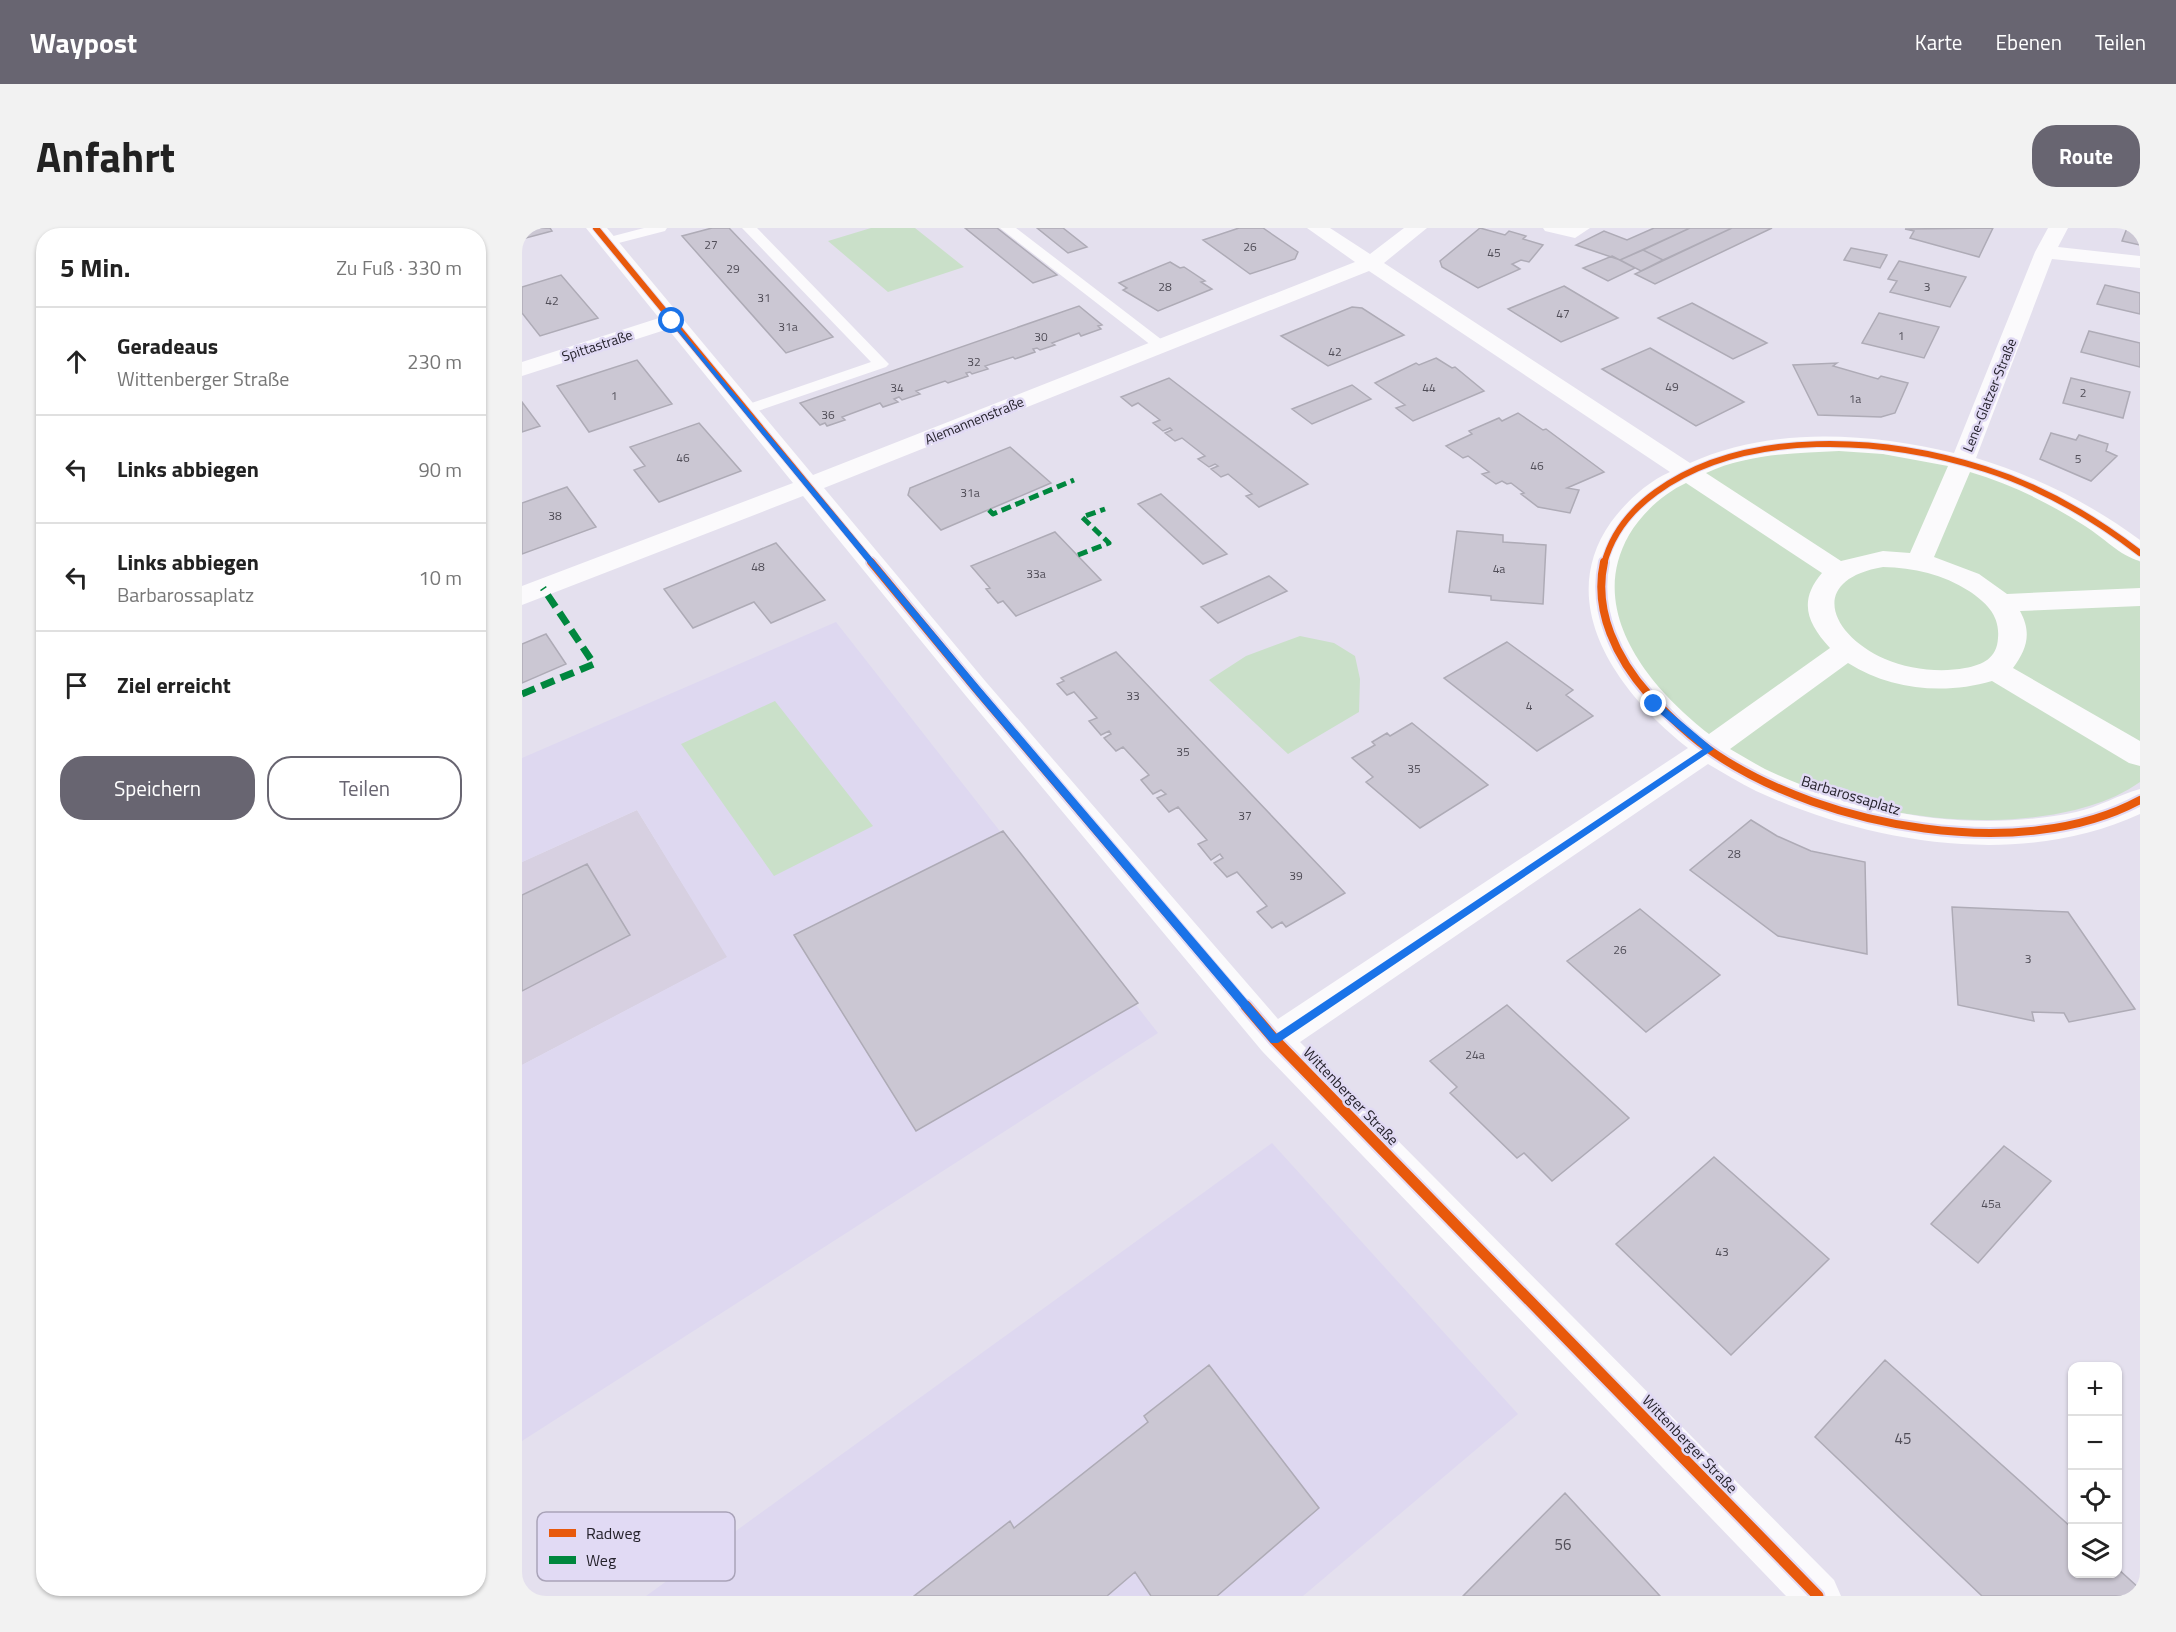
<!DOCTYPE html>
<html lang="de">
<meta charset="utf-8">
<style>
:root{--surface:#fff;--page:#f2f2f2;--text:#222;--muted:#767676;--line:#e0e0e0;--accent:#686571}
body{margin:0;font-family:"Titillium Web",sans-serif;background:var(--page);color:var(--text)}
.controls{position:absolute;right:18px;bottom:18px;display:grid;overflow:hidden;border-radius:12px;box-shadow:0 2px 4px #0004}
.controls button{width:54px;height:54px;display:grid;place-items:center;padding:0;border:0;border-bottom:2px solid var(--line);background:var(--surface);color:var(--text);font:30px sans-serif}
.stop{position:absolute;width:18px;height:18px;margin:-14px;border:4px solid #1a73e8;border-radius:50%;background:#fff}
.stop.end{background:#1a73e8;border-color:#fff;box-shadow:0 2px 6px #0008}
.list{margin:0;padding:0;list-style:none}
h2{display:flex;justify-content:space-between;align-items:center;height:78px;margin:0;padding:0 24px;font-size:26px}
h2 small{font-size:20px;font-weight:400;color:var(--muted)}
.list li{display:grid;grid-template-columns:39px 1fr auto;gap:18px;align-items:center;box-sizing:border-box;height:108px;padding:0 24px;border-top:2px solid var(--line)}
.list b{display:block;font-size:22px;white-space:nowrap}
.list p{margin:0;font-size:20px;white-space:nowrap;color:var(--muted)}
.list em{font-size:20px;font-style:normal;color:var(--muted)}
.actions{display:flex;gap:12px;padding:18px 24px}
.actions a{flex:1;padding:14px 0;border:2px solid var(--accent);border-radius:24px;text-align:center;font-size:21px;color:var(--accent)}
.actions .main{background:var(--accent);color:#fff}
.icon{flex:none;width:33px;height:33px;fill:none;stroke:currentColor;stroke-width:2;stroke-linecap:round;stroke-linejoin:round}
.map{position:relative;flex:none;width:1618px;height:1368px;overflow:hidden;border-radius:24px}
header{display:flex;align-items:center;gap:36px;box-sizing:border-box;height:84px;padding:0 30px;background:var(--accent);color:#fff}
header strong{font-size:28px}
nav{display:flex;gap:33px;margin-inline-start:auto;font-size:21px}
.intro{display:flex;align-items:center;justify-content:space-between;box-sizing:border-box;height:144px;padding:0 36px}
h1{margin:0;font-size:42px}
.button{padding:15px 27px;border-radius:24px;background:var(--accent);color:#fff;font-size:21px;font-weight:700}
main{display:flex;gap:36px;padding:0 36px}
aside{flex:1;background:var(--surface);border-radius:24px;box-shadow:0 2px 4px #0004}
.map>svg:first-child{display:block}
.commercial{fill:#d7d0e1}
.built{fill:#ded8f0}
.green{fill:#cae0c9}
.building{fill:#cbc7d3;stroke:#aeabb6;stroke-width:1.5}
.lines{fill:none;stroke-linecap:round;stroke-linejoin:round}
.lane{fill:#fbfafc;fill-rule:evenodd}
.street{fill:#fbfafc;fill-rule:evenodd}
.quiet-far1{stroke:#00873e;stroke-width:5;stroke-dasharray:10 5;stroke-linecap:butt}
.quiet{stroke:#00873e;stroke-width:7;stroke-dasharray:14 7;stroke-linecap:butt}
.cycleway-far2-casing{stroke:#e1daf4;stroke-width:8}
.cycleway-far1-casing{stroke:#e1daf4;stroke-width:12}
.cycleway-casing{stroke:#e1daf4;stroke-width:15}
.cycleway-far2{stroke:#e8590c;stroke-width:6}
.cycleway-far1{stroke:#e8590c;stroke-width:8}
.cycleway{stroke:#e8590c;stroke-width:11}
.route{fill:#1a73e8}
.labels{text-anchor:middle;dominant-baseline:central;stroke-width:5;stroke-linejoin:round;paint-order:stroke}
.number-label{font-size:12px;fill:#514e58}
.far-street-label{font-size:14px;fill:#26232d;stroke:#e1daf4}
.street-label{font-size:15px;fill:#26232d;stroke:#e1daf4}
.near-number-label{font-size:15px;fill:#514e58}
.key{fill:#e1daf4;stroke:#a9a3b8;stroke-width:1.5}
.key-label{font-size:16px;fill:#26232d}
</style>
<header>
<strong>Waypost</strong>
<nav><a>Karte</a><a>Ebenen</a><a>Teilen</a></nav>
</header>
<div class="intro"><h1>Anfahrt</h1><a class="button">Route</a></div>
<main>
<aside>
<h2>5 Min.<small>Zu Fuß · 330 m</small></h2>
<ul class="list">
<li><svg class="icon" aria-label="ahead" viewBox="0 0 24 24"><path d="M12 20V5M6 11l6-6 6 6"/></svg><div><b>Geradeaus</b><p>Wittenberger Straße</p></div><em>230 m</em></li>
<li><svg class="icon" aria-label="left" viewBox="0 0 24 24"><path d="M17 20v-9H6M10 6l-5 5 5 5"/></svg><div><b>Links abbiegen</b></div><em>90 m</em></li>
<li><svg class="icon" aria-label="left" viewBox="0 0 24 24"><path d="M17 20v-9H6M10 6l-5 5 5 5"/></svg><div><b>Links abbiegen</b><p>Barbarossaplatz</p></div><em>10 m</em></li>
<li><svg class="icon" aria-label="arrive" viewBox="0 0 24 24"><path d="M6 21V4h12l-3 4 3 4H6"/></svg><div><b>Ziel erreicht</b></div></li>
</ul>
<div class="actions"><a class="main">Speichern</a><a>Teilen</a></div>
</aside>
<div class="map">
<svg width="1618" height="1368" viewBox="0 0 1618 1368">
<rect width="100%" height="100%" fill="#e4e0ee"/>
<!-- commercial -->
<path class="commercial" d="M115 582 206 729 0 837V634Z"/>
<!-- built -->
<path class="built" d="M314 394 636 805 0 1213V837L205 729 115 582 0 634V530Z
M750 915 996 1186 781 1368H124Z"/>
<!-- green -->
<path class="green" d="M349 0H393L442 39 366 64 306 13Z
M1323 220 1440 238 1515 265 1611 327 1618 334V554C1577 583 1518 591 1469 592 1372 594 1249 561 1174 498 1155 482 1136 462 1121 443 1073 382 1084 300 1152 261 1164 254 1176 245 1189 241 1233 226 1277 223 1323 220Z
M778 408 812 415 833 428 838 451 837 484 766 526 687 452 724 428Z
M253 473 351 598 252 648 159 516Z"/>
<!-- building -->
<path class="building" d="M0 0H28L30 3 0 11Z
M190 0H207L311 109 264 125 160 8Z
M443 0H475L535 47 511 55Z
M515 0H541L565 19 546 25Z
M717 0H741L776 24 773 31 728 46 681 12Z
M958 0 983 7 987 3 1004 8 1001 11 1021 17 1007 34 999 32 990 36 998 41 956 60 920 39 918 33Z
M1132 0H1168L1098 32 1054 17 1082 3 1105 12Z
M1168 0H1210L1141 32 1121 22Z
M1210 0H1250L1133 56 1113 46Z
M1471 0 1457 29 1388 10 1392 3 1383 1Z
M1605 0H1618V17L1600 13Z
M1329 20 1365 27 1358 40 1322 32Z
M1121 22 1141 32 1119 43 1098 32Z
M1090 28 1113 40 1086 53 1061 40Z
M1377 33 1444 49 1428 79 1368 64 1375 53 1366 51Z
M648 34 658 40 662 39 683 53 679 54 690 61 636 83 601 62 605 60 597 55Z
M39 47 76 90 18 108 0 85V59Z
M1583 57 1618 65V86L1575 76Z
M1042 58 1096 90 1039 114 986 81Z
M1170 75 1245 115 1211 131 1136 90Z
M557 78 580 97 576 98 579 101 559 108 557 105 530 115 533 117 518 122 515 120 511 121 513 124 493 131 491 129 463 138 466 141 450 146 448 144 444 145 446 148 426 155 423 153 394 163 398 166 380 172 377 169 372 171 376 174 361 179 358 175 320 189 323 192 305 198 303 195 298 197 278 175Z
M830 79 840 80 882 107 806 138 759 108Z
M1357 85 1417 99 1402 130 1340 115Z
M1567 103 1618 115V139L1559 124Z
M1128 120 1222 174 1174 198 1080 141Z
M914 130 930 140 933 139 962 163 891 193 874 180 883 177 853 155 894 135 897 137Z
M115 132 150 176 67 204 35 158Z
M1315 135 1311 138 1356 151 1359 148 1386 155 1373 185 1359 189 1296 187 1271 137Z
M647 150 786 256 737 279 724 268 730 266 706 246 699 249 689 241 696 238 693 236 687 239 676 231 683 228 660 210 653 213 643 205 650 202 648 200 641 203 631 195 638 192 616 175 610 178 599 169Z
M1549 150 1608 164 1601 190 1541 175Z
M830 157 849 171 790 196 770 181Z
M0 174 18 198 0 204Z
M996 185 1021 202 1024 201 1082 244 1045 260 1057 262 1048 285 1016 279 999 266 1002 265 989 255 985 256 980 253 974 256 960 246 967 244 946 228 941 230 924 218 950 206 947 203 977 190 980 193Z
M177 195 219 243 137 274 112 242 123 238 108 219Z
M1529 205 1554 212 1557 207 1586 216 1584 223 1595 228 1569 253 1518 231Z
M488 219 529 255 419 302 386 267 388 260Z
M45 259 74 299 0 326V275Z
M639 266 705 326 681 336 616 276Z
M935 303 981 307V314L1024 317 1021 376 969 372V368L927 364Z
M533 304 579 352 494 388 481 373 476 375 464 361 468 360 449 338Z
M254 315 303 372 249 395 232 374 171 400 142 361Z
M747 348 765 363 696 395 679 379Z
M24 406 44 436 0 455V416Z
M985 414 1051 462 1044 467 1071 488 1015 523 922 450Z
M594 424 823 665 764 699 760 694 750 700 735 684 745 678 715 644 705 649 692 635 701 630 698 626 689 632 676 616 685 612 656 579 647 584 635 570 644 566 639 562 631 566 619 552 627 547 601 519 594 523 582 510 589 506 587 503 579 507 567 493 575 490 552 464 545 467 535 456 542 453 539 450Z
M890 495 966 557 898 600 844 554 851 549 830 530 853 517 850 514 865 505 868 508Z
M1229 592 1255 608 1289 623 1343 634 1345 726 1256 708 1168 642Z
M481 603 616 775 394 903 272 707Z
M65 636 108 707 0 763V667Z
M1430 679 1546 684 1613 781 1547 794 1542 785 1510 784 1512 793 1436 777Z
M1118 681 1198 747 1124 804 1045 733Z
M985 777 1107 890 1030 953 1002 925 995 930 928 865 935 859 908 833Z
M1482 918 1529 953 1456 1035 1409 996Z
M1192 929 1307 1031 1209 1127 1094 1016Z
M1363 1132 1550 1300V1346H1596V1341L1618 1361V1368H1460L1293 1209Z
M687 1137 797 1280 695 1368H629L613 1344 585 1368H392L488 1293 492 1300 626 1194 622 1188Z
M1043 1265 1138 1368H941Z"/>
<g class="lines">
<!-- lane -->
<path class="lane" d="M122 0H145L143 3 85 18 78 14 80 11Z
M220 0H235L364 133 367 136 364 139 230 185H218L216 182 218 179 349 134Z
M478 0H494L644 115 647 118 644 121H634Z
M1021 0H1068L1053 10 1023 3Z"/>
<!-- street -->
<path class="street" d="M64 0H85L291 247 833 34 785 0H808L848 26 882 0H905L862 35 1168 235C1249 198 1347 205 1432 225L1513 24 1526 0H1546L1536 19 1618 28V40L1530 31 1454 230C1513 248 1568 275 1618 312V333C1598 328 1581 309 1563 298 1527 275 1489 256 1448 244L1412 329 1457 346 1485 366 1618 360V378L1498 383C1510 405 1505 421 1491 440L1618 513V538L1607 535 1470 453C1423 467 1368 462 1326 435L1208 521C1224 530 1239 540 1256 547 1347 588 1455 605 1554 584 1577 579 1596 567 1618 561V586C1499 641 1349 616 1234 563 1218 555 1202 545 1186 536L778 814 1312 1352 1319 1368H1264L740 823 444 468 281 268 0 377V358L271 255 146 101 0 148V134L137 90ZM847 43 1148 244C1125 254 1104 274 1089 294 1030 378 1099 467 1166 520L756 791 464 454 302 260ZM1317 223 1361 226 1426 238 1388 325 1361 323 1319 333 1184 245C1226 226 1272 225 1317 223ZM1164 255 1300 345C1276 373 1285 395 1308 420L1187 506C1129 461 1063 384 1107 307 1119 286 1142 265 1164 255ZM1361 339C1392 340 1421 346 1447 363 1465 375 1478 388 1476 410 1475 430 1461 437 1443 440 1418 445 1386 441 1363 431 1308 407 1285 352 1361 339Z"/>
<!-- quiet-far1 -->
<path class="quiet-far1" d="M467 282 471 286 552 252
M556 327 587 315 560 289 583 281"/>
<!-- quiet -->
<path class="quiet" d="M0 466 72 436 21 360"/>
<defs>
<path id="cycleway-far2" d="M74 0 351 336
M1082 336C1090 305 1109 282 1134 264 1224 199 1363 209 1463 241 1520 259 1571 289 1618 325"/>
<path id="cycleway-far1" d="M349 334 454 461 725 780
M1082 334C1071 383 1095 431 1127 467 1148 489 1169 510 1195 527 1303 599 1500 636 1618 572"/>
<path id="cycleway" d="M724 778 753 812 1296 1368"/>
</defs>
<!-- cycleway-far2 casing -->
<use href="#cycleway-far2" class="cycleway-far2-casing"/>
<!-- cycleway-far1 casing -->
<use href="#cycleway-far1" class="cycleway-far1-casing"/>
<!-- cycleway casing -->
<use href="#cycleway" class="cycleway-casing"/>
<!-- cycleway-far2 -->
<use href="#cycleway-far2" class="cycleway-far2"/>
<!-- cycleway-far1 -->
<use href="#cycleway-far1" class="cycleway-far1"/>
<!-- cycleway -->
<use href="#cycleway" class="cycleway"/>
</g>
<!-- route -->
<path class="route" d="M150 91 457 458 754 806 1181 521 1129 478V473H1135L1192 521 756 815H749L451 463 148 94Z"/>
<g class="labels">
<!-- number labels -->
<g class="number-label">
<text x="189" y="16">27</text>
<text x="728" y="18">26</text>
<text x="972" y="24">45</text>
<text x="211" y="40">29</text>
<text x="643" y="58">28</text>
<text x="1405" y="58">3</text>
<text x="242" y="69">31</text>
<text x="30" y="72">42</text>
<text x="1041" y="85">47</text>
<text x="266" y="98">31a</text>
<text x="1379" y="107">1</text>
<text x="519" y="108">30</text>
<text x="813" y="123">42</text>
<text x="452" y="133">32</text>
<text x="1150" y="158">49</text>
<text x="375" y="159">34</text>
<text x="907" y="159">44</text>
<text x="1561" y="164">2</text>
<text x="92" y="167">1</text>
<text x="1333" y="170">1a</text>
<text x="306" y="186">36</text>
<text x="161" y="229">46</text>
<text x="1556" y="230">5</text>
<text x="1015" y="237">46</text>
<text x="448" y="264">31a</text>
<text x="33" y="287">38</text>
<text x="236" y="338">48</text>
<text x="977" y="340">4a</text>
<text x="514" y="345">33a</text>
<text x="611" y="467">33</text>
<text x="1007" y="477">4</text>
<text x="661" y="523">35</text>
<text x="892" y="540">35</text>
<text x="723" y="587">37</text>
<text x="1212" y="625">28</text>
<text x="774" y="647">39</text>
<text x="1098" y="721">26</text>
<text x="1506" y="730">3</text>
<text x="953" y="826">24a</text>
<text x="1469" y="975">45a</text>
<text x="1200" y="1023">43</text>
</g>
<!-- far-street labels -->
<g class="far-street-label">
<text transform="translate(75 117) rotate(-18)">Spittastraße</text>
<text transform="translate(1467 167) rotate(-68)">Lene-Glatzer-Straße</text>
<text transform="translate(452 192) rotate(-22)">Alemannenstraße</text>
</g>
<!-- street labels -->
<g class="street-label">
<text transform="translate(1329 567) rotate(17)">Barbarossaplatz</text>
<text transform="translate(829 868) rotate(46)">Wittenberger Straße</text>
<text transform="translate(1168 1216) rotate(46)">Wittenberger Straße</text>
</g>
<!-- near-number labels -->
<g class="near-number-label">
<text x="1381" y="1210">45</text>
<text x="1041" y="1316">56</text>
</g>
</g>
<!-- legend -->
<rect x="15" y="1284" width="198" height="69" rx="9" class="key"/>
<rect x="27" y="1301" width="27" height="8" fill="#e8590c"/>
<rect x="27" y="1328" width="27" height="8" fill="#00873e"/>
<g class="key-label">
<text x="64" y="1311">Radweg</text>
<text x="64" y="1338">Weg</text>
</g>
</svg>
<div class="controls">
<button>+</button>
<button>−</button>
<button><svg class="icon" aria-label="locate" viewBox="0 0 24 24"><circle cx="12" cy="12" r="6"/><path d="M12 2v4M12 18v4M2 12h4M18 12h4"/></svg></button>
<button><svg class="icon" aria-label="layers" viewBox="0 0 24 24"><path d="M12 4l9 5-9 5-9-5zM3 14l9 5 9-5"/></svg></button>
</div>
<div class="stop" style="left:150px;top:93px"></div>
<div class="stop end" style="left:1132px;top:476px"></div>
</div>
</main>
